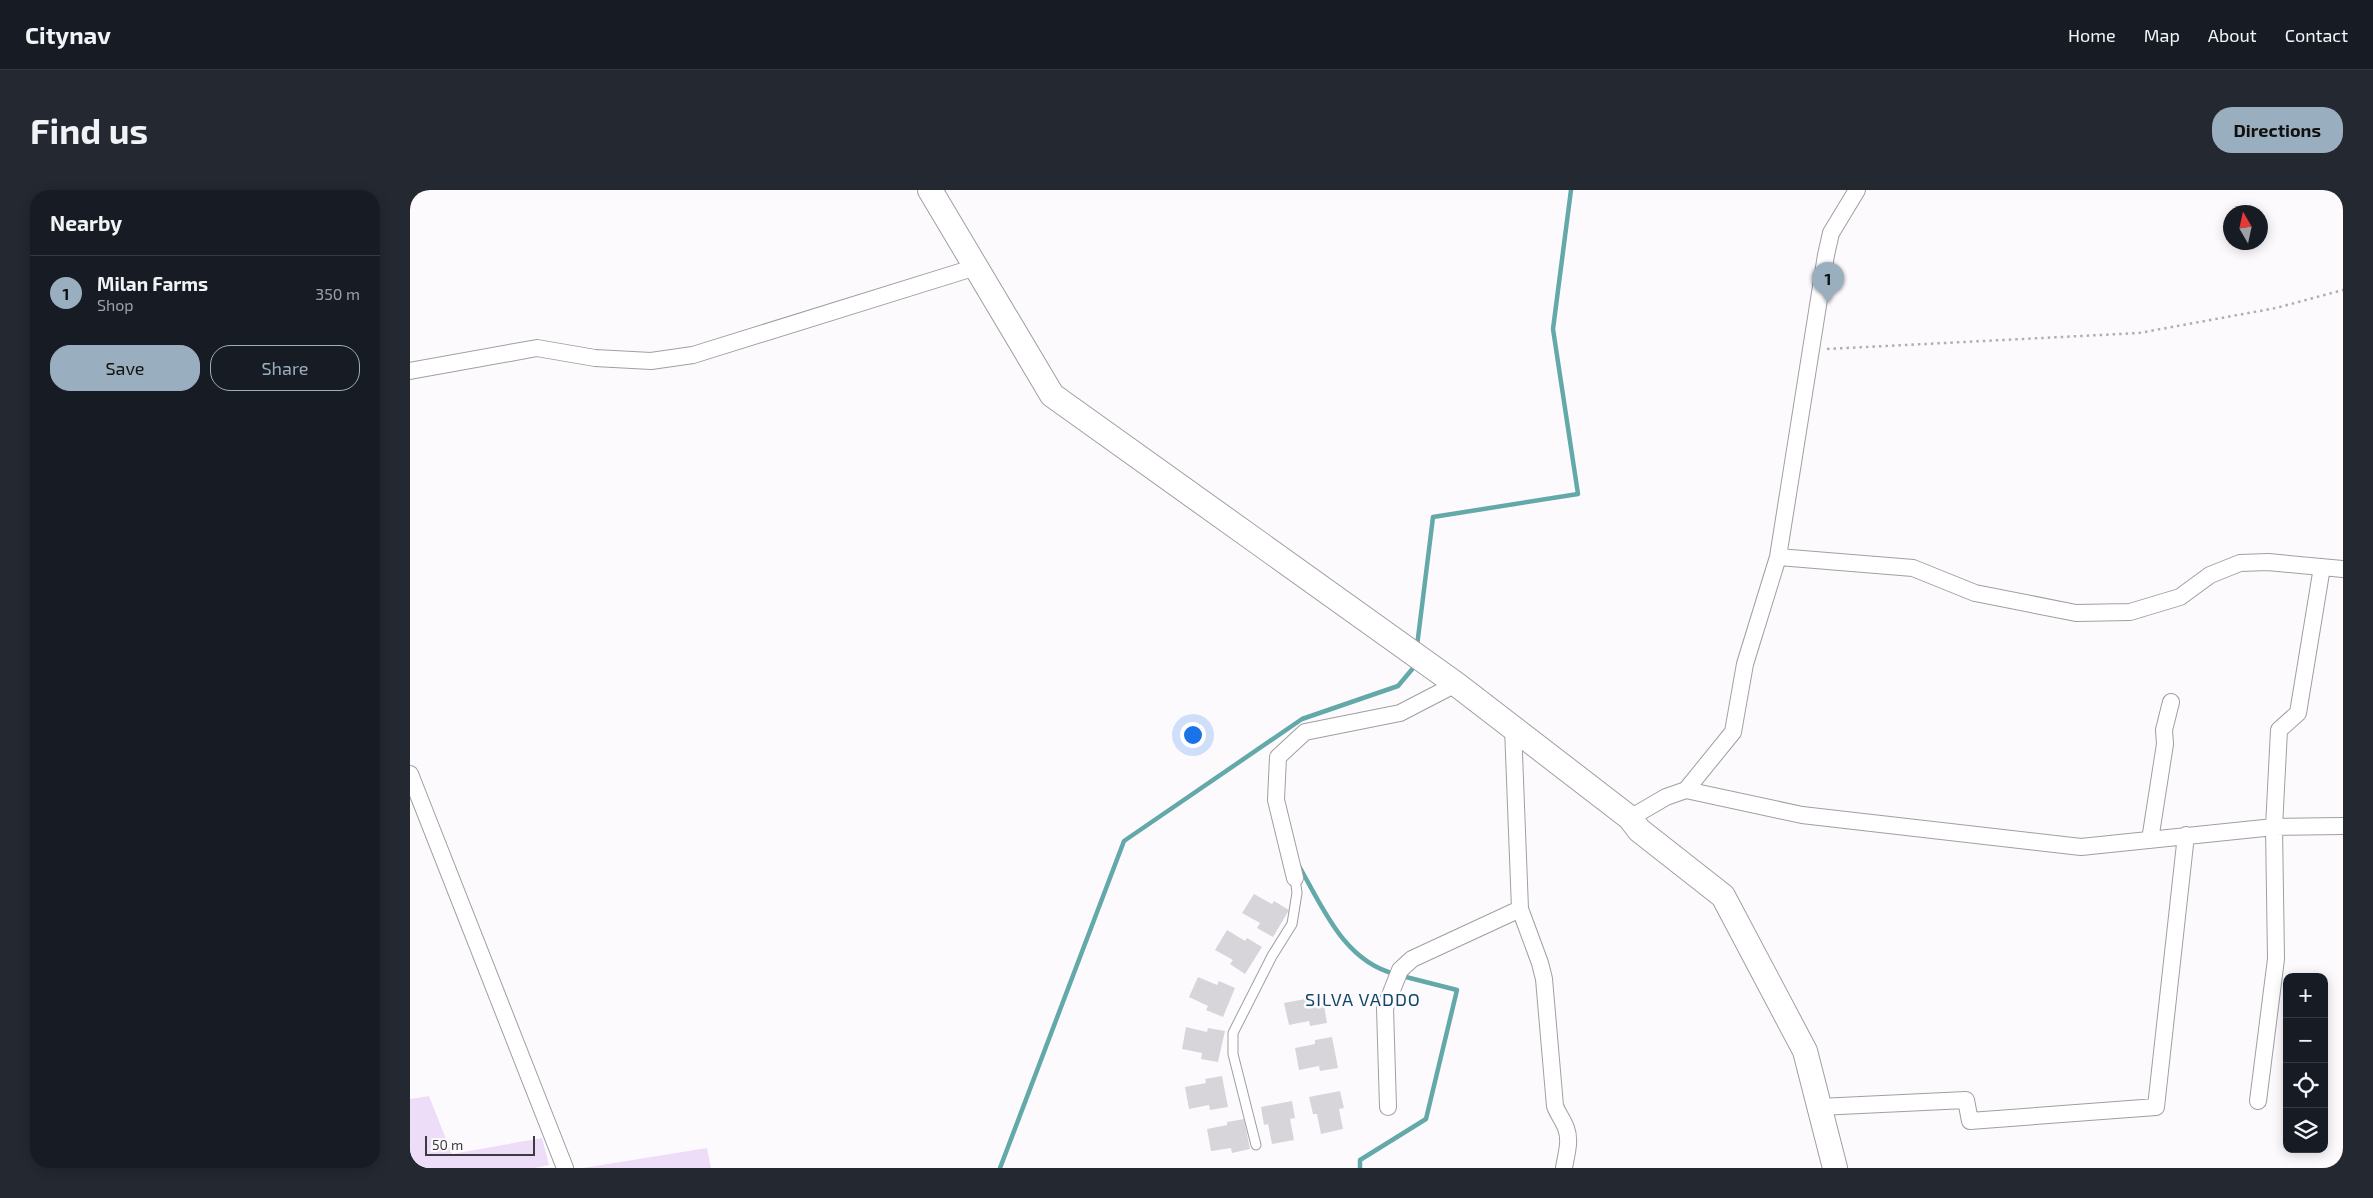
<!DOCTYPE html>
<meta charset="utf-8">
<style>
:root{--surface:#171b24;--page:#242831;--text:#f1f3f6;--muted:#9ea1a6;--line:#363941;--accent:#99afbf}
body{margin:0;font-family:"Exo 2",sans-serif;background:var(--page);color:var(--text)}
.controls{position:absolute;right:15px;bottom:15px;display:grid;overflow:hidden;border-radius:10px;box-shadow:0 2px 12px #0003}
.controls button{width:45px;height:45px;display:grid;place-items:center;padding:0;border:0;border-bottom:1px solid var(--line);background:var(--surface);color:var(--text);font:25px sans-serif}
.compass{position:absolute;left:1813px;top:15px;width:45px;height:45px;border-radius:50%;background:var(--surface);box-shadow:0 2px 12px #0003;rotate:351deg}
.scale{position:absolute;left:15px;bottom:12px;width:110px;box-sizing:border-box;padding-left:5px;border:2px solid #3d3b3d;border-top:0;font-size:14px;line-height:18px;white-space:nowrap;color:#3d3b3d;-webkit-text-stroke:4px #fdfafe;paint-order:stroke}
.you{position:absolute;left:782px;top:544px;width:18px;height:18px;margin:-12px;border:4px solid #fff;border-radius:50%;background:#1a73e8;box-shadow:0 0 0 8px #1a73e833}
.badge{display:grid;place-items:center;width:32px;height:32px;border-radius:50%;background:var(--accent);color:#111;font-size:16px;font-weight:700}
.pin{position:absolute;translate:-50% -41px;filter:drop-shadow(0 1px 2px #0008)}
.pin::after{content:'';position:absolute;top:26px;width:18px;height:15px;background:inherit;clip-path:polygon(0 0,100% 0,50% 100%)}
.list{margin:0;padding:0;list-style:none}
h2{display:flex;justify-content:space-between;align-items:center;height:65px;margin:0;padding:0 20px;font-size:21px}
h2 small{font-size:16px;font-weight:400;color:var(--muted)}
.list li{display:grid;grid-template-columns:32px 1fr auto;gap:15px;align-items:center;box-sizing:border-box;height:75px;padding:0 20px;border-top:1px solid var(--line)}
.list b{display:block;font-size:19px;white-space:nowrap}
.list p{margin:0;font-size:16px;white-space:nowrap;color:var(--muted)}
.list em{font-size:16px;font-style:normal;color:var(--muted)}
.actions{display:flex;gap:10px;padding:15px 20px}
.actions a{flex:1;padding:11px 0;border:1px solid var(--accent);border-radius:20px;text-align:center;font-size:18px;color:var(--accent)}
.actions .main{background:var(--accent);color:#111}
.icon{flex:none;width:28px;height:28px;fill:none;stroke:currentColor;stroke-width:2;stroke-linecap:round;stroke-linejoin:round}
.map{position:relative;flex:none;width:1933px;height:978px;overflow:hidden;border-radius:20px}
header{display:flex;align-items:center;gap:30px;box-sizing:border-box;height:70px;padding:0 25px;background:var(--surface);border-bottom:1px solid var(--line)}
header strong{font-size:24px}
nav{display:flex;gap:28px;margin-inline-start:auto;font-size:18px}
.intro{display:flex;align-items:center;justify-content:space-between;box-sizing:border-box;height:120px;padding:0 30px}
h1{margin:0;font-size:35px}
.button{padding:12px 22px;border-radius:20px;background:var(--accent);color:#111;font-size:18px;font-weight:700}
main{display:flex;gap:30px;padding:0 30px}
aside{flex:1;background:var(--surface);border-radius:20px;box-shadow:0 2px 12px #0003}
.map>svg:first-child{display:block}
.green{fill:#eeddf9}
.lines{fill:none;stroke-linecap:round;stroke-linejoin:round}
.stream{stroke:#63a9aa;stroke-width:4.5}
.building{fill:#d8d5da}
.lane-casing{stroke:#a19ea3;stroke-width:11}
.street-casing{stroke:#a19ea3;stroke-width:18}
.secondary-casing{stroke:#a19ea3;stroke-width:26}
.path{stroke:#b0aeb1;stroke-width:2.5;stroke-dasharray:2.5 4;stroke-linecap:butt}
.lane{stroke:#fff;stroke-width:9}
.street{stroke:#fff;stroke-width:16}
.secondary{stroke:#fff;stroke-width:24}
.labels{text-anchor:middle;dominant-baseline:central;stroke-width:5;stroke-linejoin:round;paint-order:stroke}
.neighbourhood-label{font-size:18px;letter-spacing:1px;fill:#11486a;stroke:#fdfafe}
</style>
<header>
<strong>Citynav</strong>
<nav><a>Home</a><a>Map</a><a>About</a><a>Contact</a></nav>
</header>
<div class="intro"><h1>Find us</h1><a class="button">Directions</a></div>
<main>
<aside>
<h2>Nearby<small></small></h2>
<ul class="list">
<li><span class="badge">1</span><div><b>Milan Farms</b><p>Shop</p></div><em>350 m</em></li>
</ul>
<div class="actions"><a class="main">Save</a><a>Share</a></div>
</aside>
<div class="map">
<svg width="1933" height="978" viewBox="0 0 1933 978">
<rect width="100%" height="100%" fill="#fdfafe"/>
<!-- green -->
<path class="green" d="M19 906 42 964 132 948 139 975 125 978H0V909Z
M297 958 301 978H173Z"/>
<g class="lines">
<!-- stream -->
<path class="stream" d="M1007 456 1023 327 1168 304 1143 139 1161 0
M889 676C913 718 934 771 985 784
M590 978 714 651 892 529 988 496 1004 477 1005 473
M950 978V970L1016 929 1047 800 992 786"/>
</g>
<!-- building -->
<path class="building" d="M844 704 862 714 864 711 879 720 863 747 847 738 850 733 832 723Z
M817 740 835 751 837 748 852 757 835 784 820 774 823 770 805 760Z
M788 787 807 795 809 791 825 798 813 827 796 820 798 816 779 807Z
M912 802 917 833 900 836 899 831 879 835 874 813 895 809 894 806Z
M776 837 797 842 798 838 815 841 808 872 791 869 792 863 772 859Z
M922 847 928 878 910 881 909 876 889 880 885 858 905 854V850Z
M812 886 818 917 800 920 799 915 779 919 775 897 796 893 795 889Z
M930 901 934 918 929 919 933 939 911 944 907 924H903L899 907Z
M882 911 885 928 880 929 884 950 862 954 858 934 854 935 851 917Z
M834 929 840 959 822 963 821 958 801 961 797 939 817 935V932Z"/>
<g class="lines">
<defs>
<path id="lane" d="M846 955 823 864V843L862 766 882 734 887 703 885 688"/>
<path id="street" d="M0 181 127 158 185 168 241 171 283 165 566 77
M1368 367 1503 378 1565 403 1666 423 1720 422 1770 407 1800 385 1830 373 1858 372 1933 379
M0 584 155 978
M1276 600 1323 542 1335 474 1368 367 1416 65 1421 43 1447 0
M1220 628 1256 607 1276 600 1392 625 1671 657 1864 637 1933 636
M1740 650 1755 554 1754 540 1761 512
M885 688 866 610 868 567 895 542 990 523 1046 494
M1110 719 1130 773 1134 789 1145 916C1148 924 1153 930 1156 938 1161 951 1156 965 1154 978
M1848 911 1866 769 1864 637 1869 540 1888 523 1912 377
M978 917 975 818 990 780 1002 769 1110 719 1103 538
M1409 917 1556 910 1560 931 1746 917 1776 645"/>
<path id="secondary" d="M520 0 642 205 1046 494 1220 628 1229 640 1313 706 1395 861 1425 978"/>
</defs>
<!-- lane casing -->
<use href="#lane" class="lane-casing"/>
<!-- street casing -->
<use href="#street" class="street-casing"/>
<!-- secondary casing -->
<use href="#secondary" class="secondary-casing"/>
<!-- path -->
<path class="path" d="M1417 159 1729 143 1866 118 1933 100"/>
<!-- lane -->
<use href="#lane" class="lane"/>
<!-- street -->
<use href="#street" class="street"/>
<!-- secondary -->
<use href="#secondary" class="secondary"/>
</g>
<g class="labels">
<!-- neighbourhood labels -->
<g class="neighbourhood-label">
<text x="953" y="809">SILVA VADDO</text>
</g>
</g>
</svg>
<div class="controls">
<button>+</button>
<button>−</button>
<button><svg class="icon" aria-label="locate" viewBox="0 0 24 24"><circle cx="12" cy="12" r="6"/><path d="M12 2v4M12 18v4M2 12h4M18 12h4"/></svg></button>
<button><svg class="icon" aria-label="layers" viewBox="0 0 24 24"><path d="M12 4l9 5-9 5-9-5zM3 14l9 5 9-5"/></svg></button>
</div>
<svg class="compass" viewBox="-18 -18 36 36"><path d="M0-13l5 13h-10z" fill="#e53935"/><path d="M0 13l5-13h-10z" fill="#9ea1a6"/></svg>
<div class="scale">50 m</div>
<div class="you"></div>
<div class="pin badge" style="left:1418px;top:113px">1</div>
</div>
</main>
